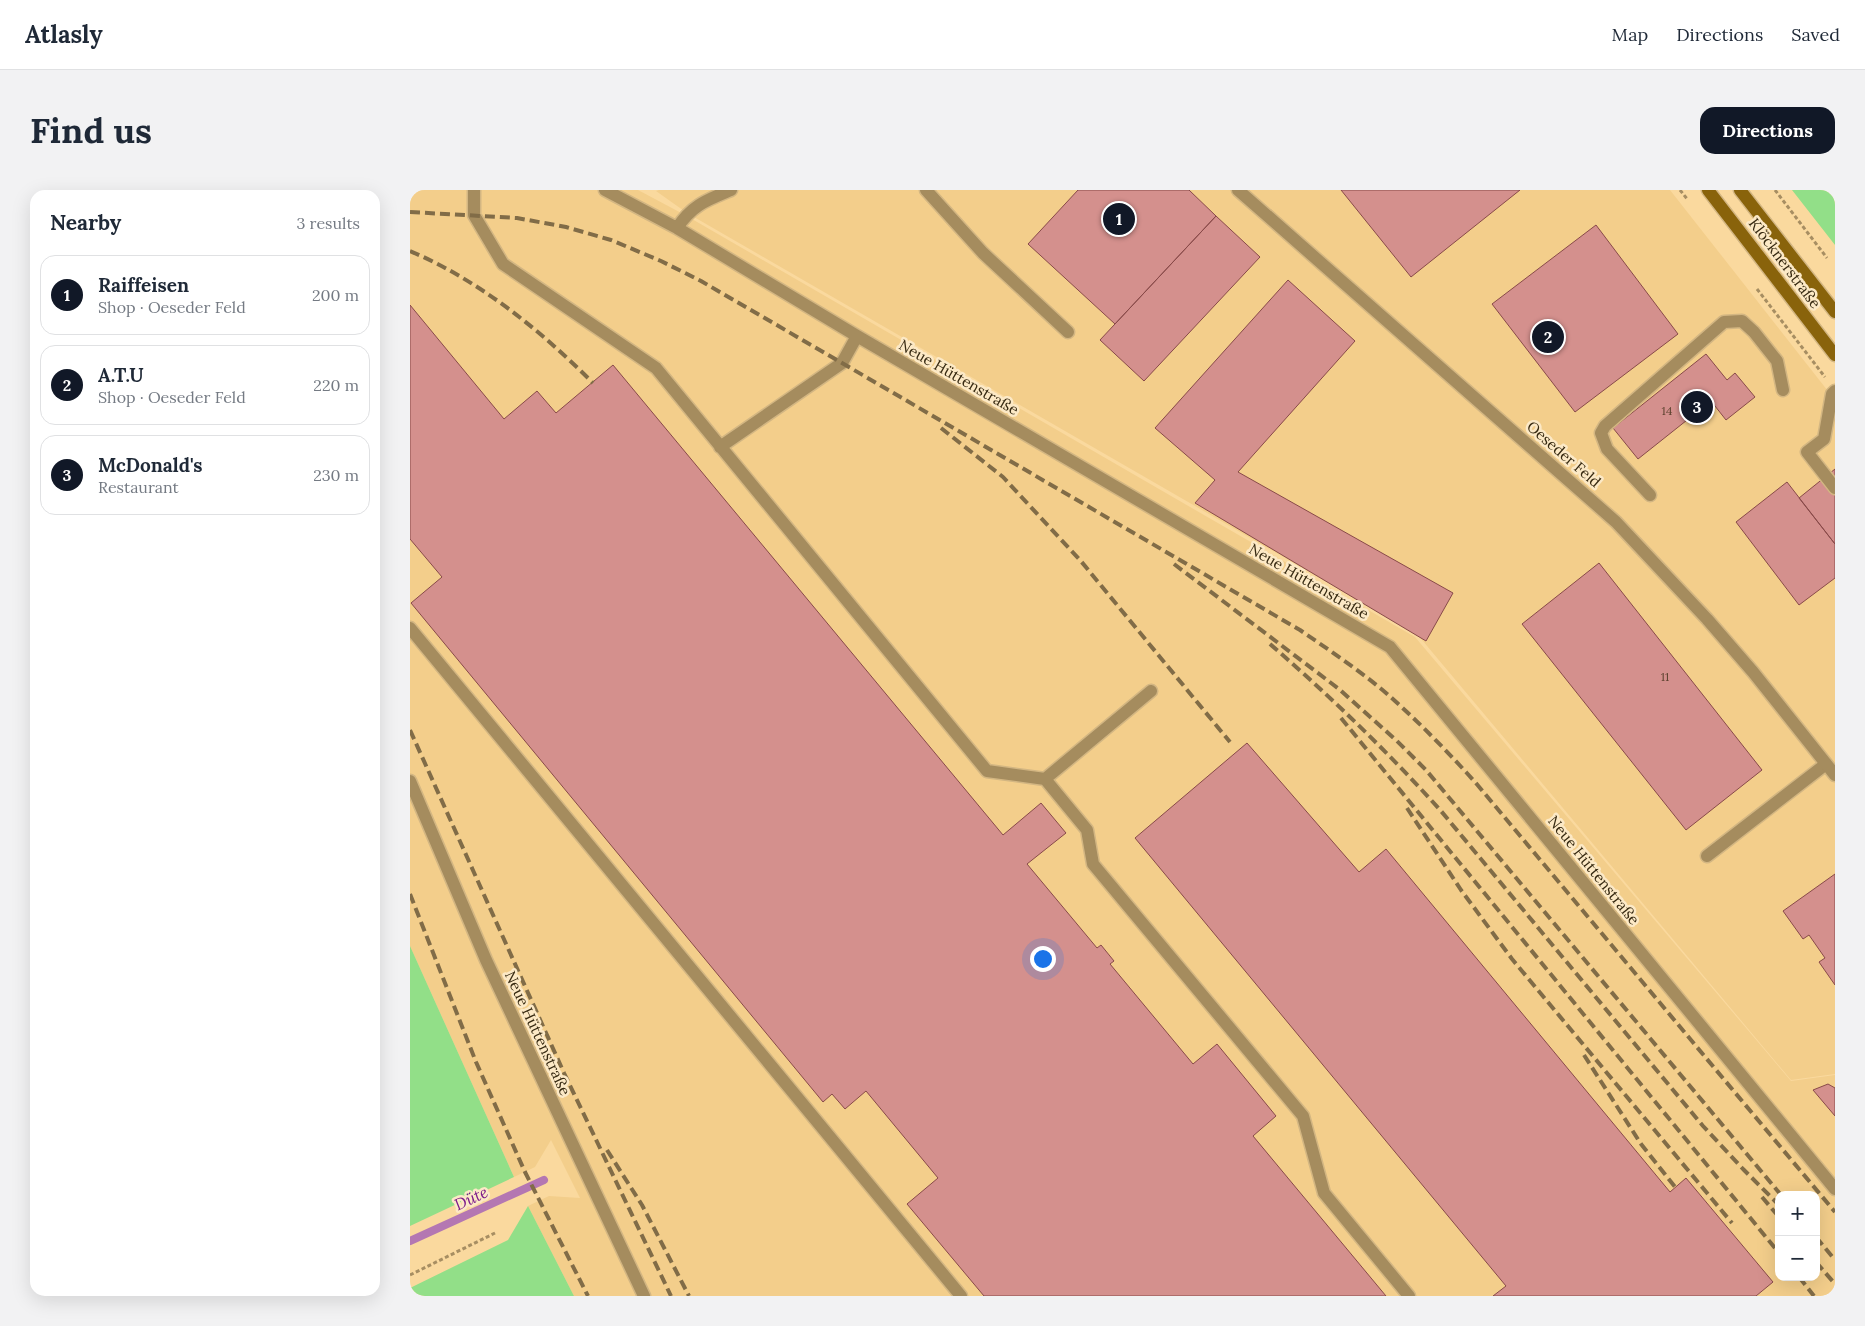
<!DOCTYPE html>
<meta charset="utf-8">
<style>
:root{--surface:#fff;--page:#f2f2f3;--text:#1f2937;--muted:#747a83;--line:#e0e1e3;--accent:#111827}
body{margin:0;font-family:Lora,serif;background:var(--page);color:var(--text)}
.controls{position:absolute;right:15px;bottom:15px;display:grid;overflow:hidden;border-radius:10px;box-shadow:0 5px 20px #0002}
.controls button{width:45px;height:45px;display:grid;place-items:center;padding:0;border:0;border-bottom:1px solid var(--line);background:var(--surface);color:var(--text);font:25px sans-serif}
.you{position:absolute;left:632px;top:768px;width:18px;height:18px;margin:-12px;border:4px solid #fff;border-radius:50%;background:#1a73e8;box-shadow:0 0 0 8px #1a73e833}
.badge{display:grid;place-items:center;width:32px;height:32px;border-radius:50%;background:var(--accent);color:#fff;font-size:16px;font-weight:700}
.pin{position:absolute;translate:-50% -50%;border:2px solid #fff;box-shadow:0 1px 5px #0006}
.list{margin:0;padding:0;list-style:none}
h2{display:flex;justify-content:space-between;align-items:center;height:65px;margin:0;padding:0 20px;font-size:21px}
h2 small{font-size:16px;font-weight:400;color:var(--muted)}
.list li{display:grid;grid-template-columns:32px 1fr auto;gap:15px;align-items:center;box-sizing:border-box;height:80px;margin:0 10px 10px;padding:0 10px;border:1px solid var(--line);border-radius:15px}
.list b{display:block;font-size:19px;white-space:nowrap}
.list p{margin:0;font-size:16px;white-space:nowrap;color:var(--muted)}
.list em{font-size:16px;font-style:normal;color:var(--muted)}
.map{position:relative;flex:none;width:1425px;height:1106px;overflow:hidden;border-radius:15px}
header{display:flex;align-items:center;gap:30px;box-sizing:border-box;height:70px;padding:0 25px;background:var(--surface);border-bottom:1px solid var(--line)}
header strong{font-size:24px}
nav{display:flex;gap:28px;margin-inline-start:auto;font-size:18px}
.intro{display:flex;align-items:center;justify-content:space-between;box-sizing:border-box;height:120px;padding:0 30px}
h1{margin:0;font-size:35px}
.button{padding:12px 22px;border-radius:15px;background:var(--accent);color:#fff;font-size:18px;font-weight:700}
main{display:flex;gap:30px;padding:0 30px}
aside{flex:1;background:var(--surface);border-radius:15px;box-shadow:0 5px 20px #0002}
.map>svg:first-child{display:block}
.built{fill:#f3ce8b;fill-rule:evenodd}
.green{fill:#92df88}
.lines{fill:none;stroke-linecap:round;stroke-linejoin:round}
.stream{stroke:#b477b2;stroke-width:8}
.building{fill:#d4908d;stroke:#884a49}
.lane-casing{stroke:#d3b682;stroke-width:15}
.street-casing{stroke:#d3b682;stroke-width:15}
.secondary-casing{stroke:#d3b682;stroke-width:15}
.path{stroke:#a78e62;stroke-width:3;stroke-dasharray:4 2.5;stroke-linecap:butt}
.lane{stroke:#a58c5e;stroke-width:12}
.street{stroke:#a58c5e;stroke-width:12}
.secondary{stroke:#89630b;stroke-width:12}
.rail{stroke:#816c47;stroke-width:4;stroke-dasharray:10 5;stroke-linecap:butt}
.labels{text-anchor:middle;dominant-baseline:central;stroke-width:5;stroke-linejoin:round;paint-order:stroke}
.number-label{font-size:12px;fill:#5e4330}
.street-label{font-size:15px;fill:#362911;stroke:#fce9c6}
.water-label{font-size:16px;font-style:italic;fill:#7c1a8b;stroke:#fce9c6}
</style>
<header>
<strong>Atlasly</strong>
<nav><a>Map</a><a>Directions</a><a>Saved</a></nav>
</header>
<div class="intro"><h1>Find us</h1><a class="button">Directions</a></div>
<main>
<aside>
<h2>Nearby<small>3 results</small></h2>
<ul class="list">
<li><span class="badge">1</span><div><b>Raiffeisen</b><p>Shop · Oeseder Feld</p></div><em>200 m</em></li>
<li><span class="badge">2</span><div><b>A.T.U</b><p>Shop · Oeseder Feld</p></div><em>220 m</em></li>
<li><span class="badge">3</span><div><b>McDonald's</b><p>Restaurant</p></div><em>230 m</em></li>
</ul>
</aside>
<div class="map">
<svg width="1425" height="1106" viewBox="0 0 1425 1106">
<rect width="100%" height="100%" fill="#fad99e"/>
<!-- built -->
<path class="built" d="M0 0H228L275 25 1005 447 1381 891 1425 885V1106H164L118 1016 139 1006 170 1008 141 950 125 977 104 987 0 756ZM1369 1005H1406V1087H1369Z
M249 0H1260L1425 210V884L1381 890 1007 444 277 23 246 1Z"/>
<!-- green -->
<path class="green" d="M1382 0H1425V55Z
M0 756 104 987 0 1036Z
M118 1016 164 1106H0V1098L98 1050Z"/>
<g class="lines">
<!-- stream -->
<path class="stream" d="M0 1051 134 990"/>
</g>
<!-- building -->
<path class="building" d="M668 0H779L806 26 705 134 618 54Z
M931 0H1110L1001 87Z
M806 26 850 67 734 191 690 150Z
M1186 35 1268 144 1165 222 1082 114Z
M878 90 945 151 828 282 1043 403 1016 451 785 313 805 290 745 238Z
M0 115 94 229 127 201 146 223 203 175 593 645 631 613 656 643 617 674 687 758 691 755 704 771 700 774 783 874 807 854 866 926 843 946 976 1106H574L497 1014 528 988 456 901 435 919 422 904 413 912 1 413 32 387 0 349Z
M1296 164 1317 190 1325 183 1345 207 1316 230 1301 211 1228 269 1203 238Z
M1425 279V354L1389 308Z
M1377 292 1425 354V388L1389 415 1326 332Z
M1189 373 1352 580 1276 640 1112 434Z
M837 553 949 682 976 659 1260 1002 1276 988 1363 1092 1346 1106H1083L1096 1096 725 648Z
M1425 684V795L1409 772 1415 768 1399 745 1393 749 1373 721Z
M1418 894 1425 898V926L1403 900Z"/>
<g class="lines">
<defs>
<path id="lane" d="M64 0V25L93 74 246 178 577 581 635 589 677 640 683 674 893 926 914 1003 999 1106
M195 0 267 38 447 146 980 457 1425 999
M516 0 573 63 658 142
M267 38C282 15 297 10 321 0
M1425 201 1422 204 1414 249 1397 262 1425 298
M310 257 432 173 447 146
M1240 305 1197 259 1191 243 1195 236 1314 132 1332 131 1344 142 1367 171 1373 200
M0 438 551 1106
M635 589 741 501
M0 591 76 770 234 1106
M1297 666 1416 574"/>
<path id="street" d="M828 0 1206 332 1297 429 1343 482 1425 585"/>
<path id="secondary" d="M1298 0 1425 165
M1330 0 1425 122"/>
</defs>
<!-- lane casing -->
<use href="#lane" class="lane-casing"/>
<!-- street casing -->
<use href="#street" class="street-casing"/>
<!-- secondary casing -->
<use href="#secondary" class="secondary-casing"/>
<!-- path -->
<path class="path" d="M1270 0 1278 10
M1365 0 1417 68
M1347 99 1415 187
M0 1085 85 1043"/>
<!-- lane -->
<use href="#lane" class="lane"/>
<!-- street -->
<use href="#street" class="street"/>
<!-- secondary -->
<use href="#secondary" class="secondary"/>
<!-- rail -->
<path class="rail" d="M0 22 107 28 156 37 201 50 251 71 291 91 432 173 890 440C919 460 949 480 976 503 1008 531 1037 561 1065 592L1425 1022
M0 61C70 91 129 139 183 193
M531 238 593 287 670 370 820 552
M764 374 929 499 987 551 1016 580 1371 1005
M860 454C920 506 978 562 1031 621L1293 936 1333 979 1369 1015
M931 528 1369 1063
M0 540 154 883 261 1106
M997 618 1051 700 1102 769 1322 1033
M0 704 66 872 115 982 178 1106
M1174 865 1231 954 1265 997
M197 960 232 1015 279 1106
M1352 1007 1369 1027
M1406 1047 1425 1070
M1406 1072 1425 1094
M1389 1087 1404 1106"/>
</g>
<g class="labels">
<!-- number labels -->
<g class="number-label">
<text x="1257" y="220">14</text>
<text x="1255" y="486">11</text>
</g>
<!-- street labels -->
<g class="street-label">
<text transform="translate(1375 73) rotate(53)">Klöcknerstraße</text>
<text transform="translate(549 187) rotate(30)">Neue Hüttenstraße</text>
<text transform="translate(1154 264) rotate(41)">Oeseder Feld</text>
<text transform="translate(899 391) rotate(30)">Neue Hüttenstraße</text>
<text transform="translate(1184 680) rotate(51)">Neue Hüttenstraße</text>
<text transform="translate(128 843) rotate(65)">Neue Hüttenstraße</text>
</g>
<!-- water labels -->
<g class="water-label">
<text transform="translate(61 1008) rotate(-25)">Düte</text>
</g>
</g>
</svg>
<div class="controls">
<button>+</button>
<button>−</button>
</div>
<div class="you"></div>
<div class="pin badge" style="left:709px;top:29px">1</div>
<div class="pin badge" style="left:1138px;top:147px">2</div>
<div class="pin badge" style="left:1287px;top:217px">3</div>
</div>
</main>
